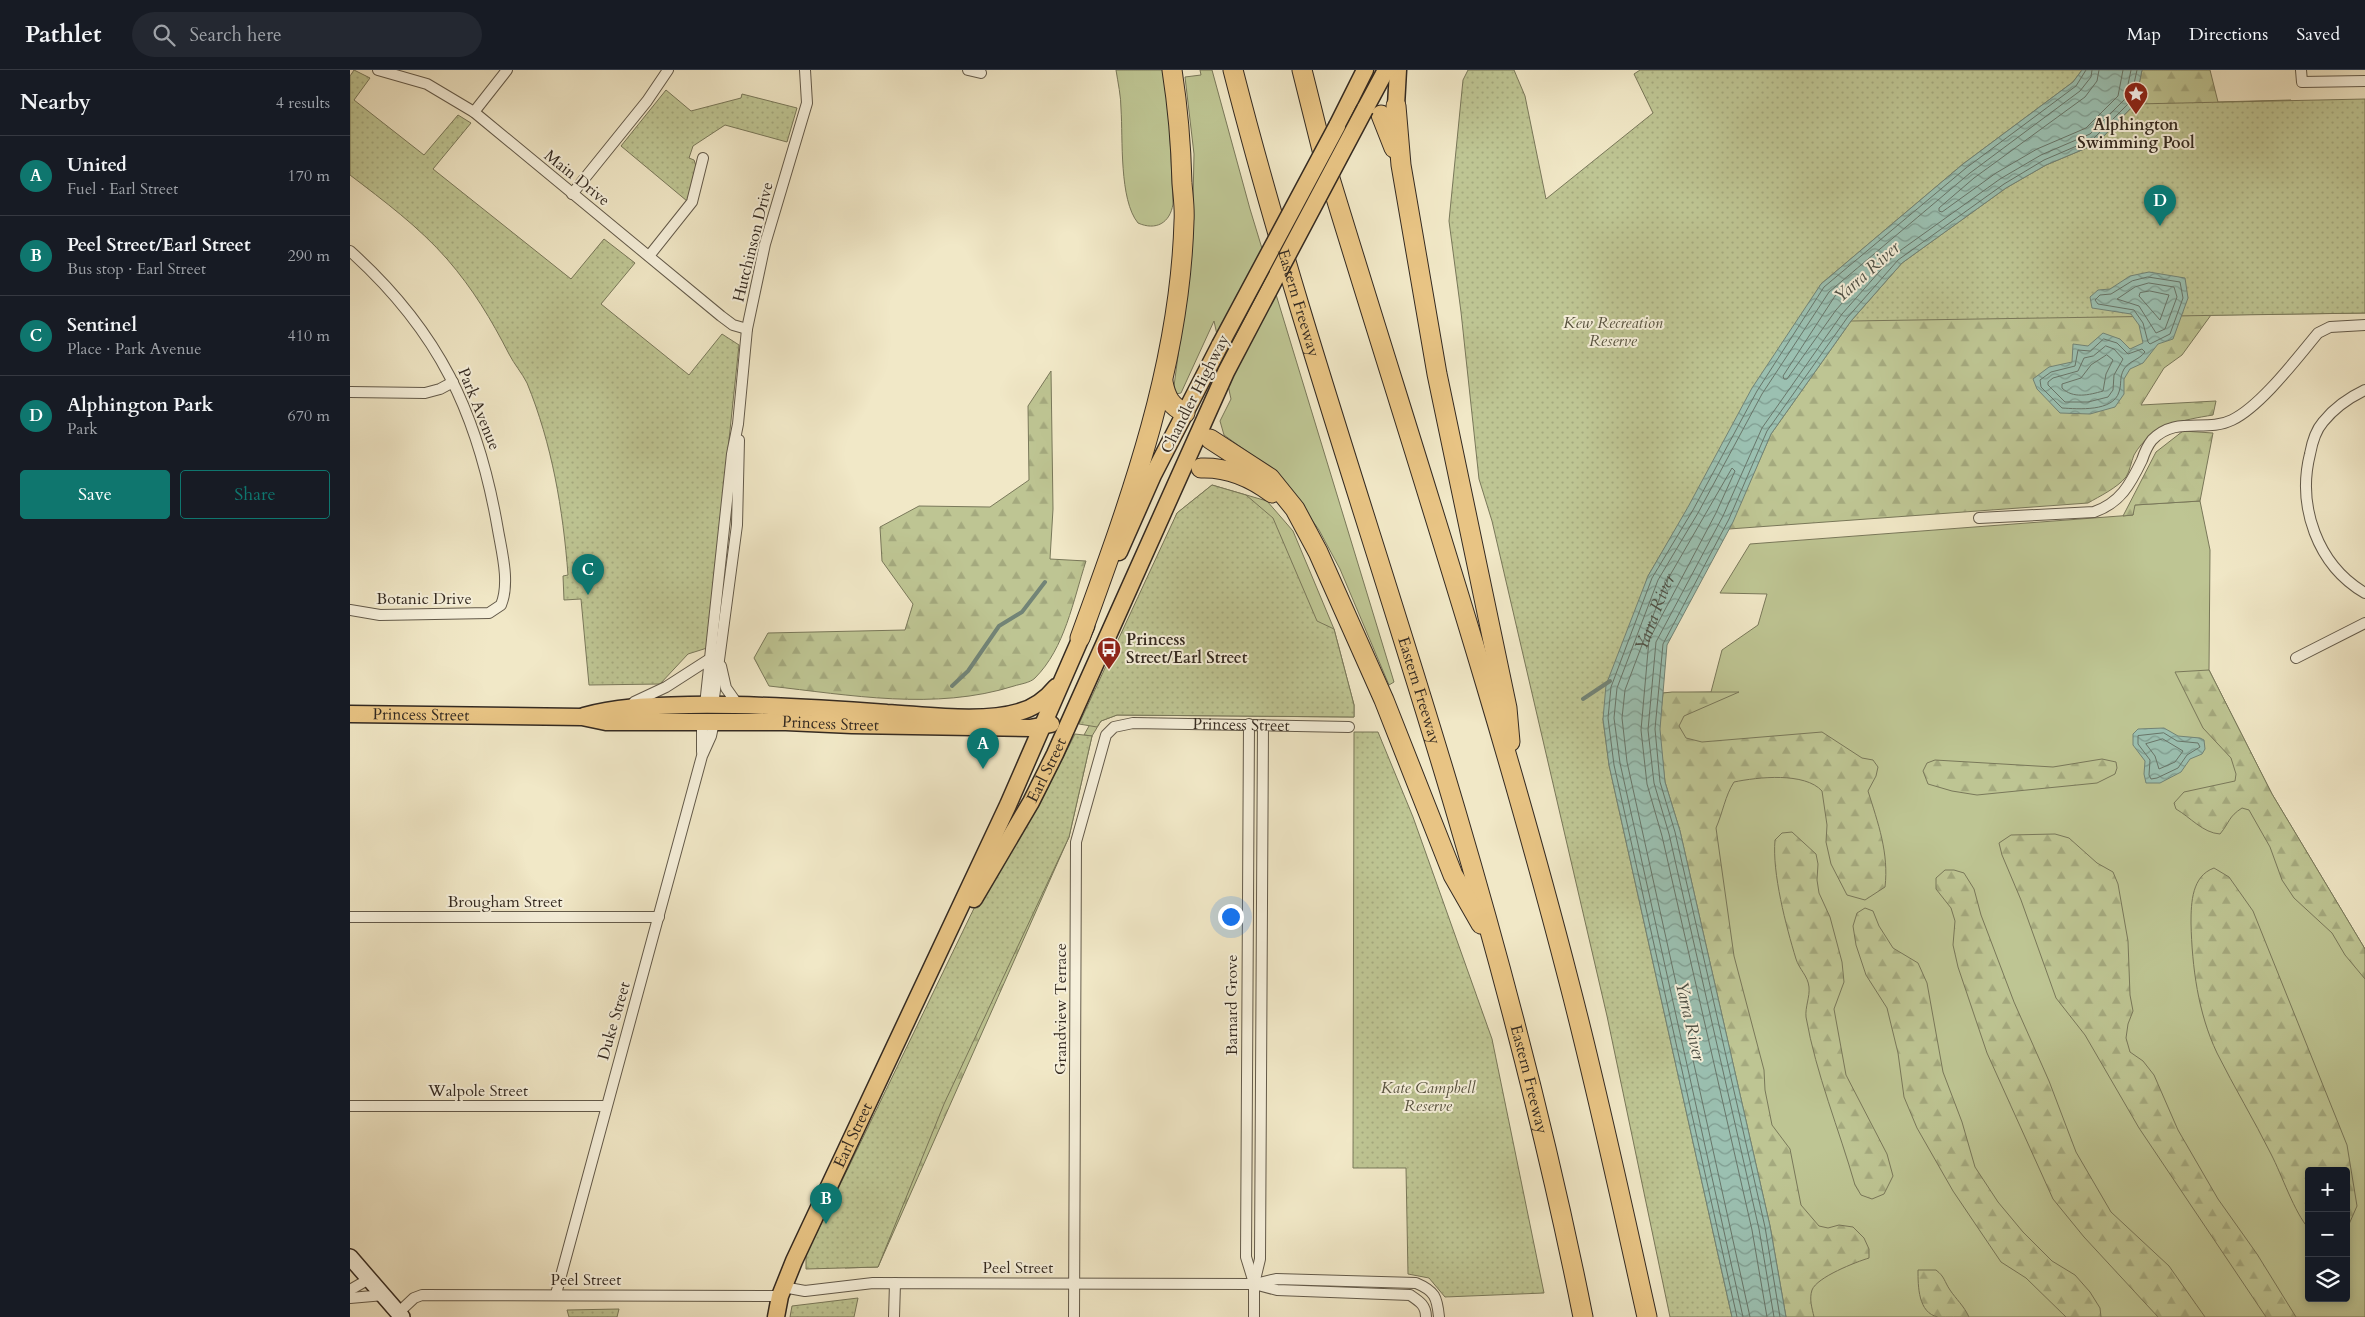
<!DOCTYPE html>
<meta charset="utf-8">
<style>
:root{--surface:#171b24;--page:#242831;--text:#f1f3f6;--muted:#9ea1a6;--line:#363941;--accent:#0f766e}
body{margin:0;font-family:Cardo,serif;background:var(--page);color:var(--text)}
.controls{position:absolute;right:15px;bottom:15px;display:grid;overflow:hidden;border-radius:5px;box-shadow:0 2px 8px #0003}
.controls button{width:45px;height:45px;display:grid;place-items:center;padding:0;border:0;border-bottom:1px solid var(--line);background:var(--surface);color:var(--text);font:25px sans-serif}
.you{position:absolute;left:880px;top:846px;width:18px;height:18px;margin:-12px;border:4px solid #fff;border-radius:50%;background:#1a73e8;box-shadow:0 0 0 8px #1a73e833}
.badge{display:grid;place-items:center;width:32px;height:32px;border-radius:50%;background:var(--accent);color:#fff;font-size:16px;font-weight:700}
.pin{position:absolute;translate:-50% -41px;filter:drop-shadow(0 1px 2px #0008)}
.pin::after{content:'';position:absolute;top:26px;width:18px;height:15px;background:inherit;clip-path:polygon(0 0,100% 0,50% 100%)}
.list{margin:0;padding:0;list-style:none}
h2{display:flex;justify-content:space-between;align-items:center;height:65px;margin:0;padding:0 20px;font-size:21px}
h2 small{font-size:16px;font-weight:400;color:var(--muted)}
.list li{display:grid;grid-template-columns:32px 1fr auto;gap:15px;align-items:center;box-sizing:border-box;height:80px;padding:0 20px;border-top:1px solid var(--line)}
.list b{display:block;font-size:19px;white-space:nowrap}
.list p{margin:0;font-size:16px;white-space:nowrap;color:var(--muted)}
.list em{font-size:16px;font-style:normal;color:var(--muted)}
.actions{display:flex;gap:10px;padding:15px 20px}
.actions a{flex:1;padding:11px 0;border:1px solid var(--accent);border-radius:5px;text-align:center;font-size:18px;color:var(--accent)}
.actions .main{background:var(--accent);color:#fff}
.icon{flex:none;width:28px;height:28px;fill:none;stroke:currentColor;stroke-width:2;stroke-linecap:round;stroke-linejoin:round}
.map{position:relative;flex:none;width:2015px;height:1247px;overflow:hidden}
header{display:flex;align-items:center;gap:30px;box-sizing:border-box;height:70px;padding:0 25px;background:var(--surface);border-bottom:1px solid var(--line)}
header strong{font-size:24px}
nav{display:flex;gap:28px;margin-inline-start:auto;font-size:18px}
.search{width:350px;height:45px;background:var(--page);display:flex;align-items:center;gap:12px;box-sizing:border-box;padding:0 18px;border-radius:28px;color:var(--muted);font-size:19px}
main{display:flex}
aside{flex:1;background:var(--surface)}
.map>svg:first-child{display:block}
.grass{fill:#bec593;stroke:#79785a;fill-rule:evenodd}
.forest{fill:url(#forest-firs);stroke:#79785a}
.park{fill:url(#park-dots);stroke:#79785a}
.water{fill:url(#water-waves);stroke:#728477}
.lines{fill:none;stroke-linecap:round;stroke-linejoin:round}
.shore{stroke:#687569;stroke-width:1}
.stream{stroke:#728477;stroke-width:4}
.minor-casing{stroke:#635a4a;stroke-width:12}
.secondary-casing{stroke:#342a21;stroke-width:18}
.primary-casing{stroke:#342a21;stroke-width:19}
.motorway-casing{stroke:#342a21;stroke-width:21}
.minor{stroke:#f6f0db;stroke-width:10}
.secondary{stroke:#f6f0db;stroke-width:15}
.primary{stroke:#e8c484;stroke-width:16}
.motorway{stroke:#e8c484;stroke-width:19}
.primary-bridge-casing{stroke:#342a21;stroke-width:19;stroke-linecap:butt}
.primary-bridge{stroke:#e8c484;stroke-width:16}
.labels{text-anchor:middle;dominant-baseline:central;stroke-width:4;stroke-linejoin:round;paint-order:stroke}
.poi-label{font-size:16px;font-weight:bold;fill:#342a21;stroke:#f6f0db}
.street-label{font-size:16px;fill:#342a21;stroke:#f6f0db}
.park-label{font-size:16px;font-style:italic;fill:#56513e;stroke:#f6f0db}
.water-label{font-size:18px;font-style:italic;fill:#4e5045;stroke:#f6f0db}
</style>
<header>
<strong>Pathlet</strong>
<div class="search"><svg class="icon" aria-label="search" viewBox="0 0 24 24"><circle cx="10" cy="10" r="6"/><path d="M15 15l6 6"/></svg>Search here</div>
<nav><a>Map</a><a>Directions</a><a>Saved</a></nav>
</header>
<main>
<aside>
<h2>Nearby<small>4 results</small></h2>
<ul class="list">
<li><span class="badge">A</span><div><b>United</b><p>Fuel · Earl Street</p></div><em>170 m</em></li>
<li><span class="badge">B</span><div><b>Peel Street/Earl Street</b><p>Bus stop · Earl Street</p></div><em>290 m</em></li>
<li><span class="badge">C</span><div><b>Sentinel</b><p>Place · Park Avenue</p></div><em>410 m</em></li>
<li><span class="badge">D</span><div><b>Alphington Park</b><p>Park</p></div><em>670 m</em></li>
</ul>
<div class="actions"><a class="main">Save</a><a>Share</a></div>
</aside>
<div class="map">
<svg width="2015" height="1247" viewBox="0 0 2015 1247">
<defs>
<pattern id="forest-firs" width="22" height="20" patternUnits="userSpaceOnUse" patternTransform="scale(1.25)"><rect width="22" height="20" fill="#bec593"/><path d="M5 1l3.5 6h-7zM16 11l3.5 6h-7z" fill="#a4a97e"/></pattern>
<pattern id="park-dots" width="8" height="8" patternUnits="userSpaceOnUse" patternTransform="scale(1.25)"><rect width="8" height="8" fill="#bec593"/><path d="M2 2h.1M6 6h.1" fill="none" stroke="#a4a97e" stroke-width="1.8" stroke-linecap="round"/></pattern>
<pattern id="water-waves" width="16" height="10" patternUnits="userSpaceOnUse" patternTransform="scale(1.25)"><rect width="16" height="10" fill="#9bc0b1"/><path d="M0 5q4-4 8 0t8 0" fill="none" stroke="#7f9c90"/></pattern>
</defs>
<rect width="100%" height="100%" fill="#f1e8c7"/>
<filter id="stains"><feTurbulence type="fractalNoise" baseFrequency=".004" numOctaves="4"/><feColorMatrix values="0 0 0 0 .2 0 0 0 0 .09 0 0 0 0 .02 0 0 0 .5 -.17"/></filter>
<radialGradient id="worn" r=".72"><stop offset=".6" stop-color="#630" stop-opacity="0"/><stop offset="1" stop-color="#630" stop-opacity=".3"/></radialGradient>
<!-- grass -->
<path class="grass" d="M766 0H814L819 43 823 134C820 153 806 161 788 153 769 130 773 68 771 39 771 26 768 13 766 0Z
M850 0H862L900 139 1044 612 1039 615 990 499 969 460 931 406 874 365 870 351 881 329 864 251 831 323 826 324 824 316 842 180 844 84 835 7 851 5Z
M862 415 917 431 943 461 984 559 1004 635V647L767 645 751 651 742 666 734 665 739 656 752 642 827 443Z
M1850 431 1860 480 1859 600 1922 724 2015 879V1247H1436L1313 623 1361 622 1372 580 1408 555 1417 524 1370 523 1400 474 1783 445 1784 435ZM1959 1101H1996V1228H1959Z"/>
<!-- forest -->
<path class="forest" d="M1792 0H1860L1868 32 1941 30 2015 243 1861 245 1832 285 1814 298 1791 335 1866 331 1863 345C1833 350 1801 355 1784 385 1781 392 1780 401 1776 407 1767 418 1750 426 1738 433L1379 459 1421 364 1501 251 1552 193 1746 74 1785 34Z
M701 301 703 439 700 489 736 491C723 531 715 578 685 608 680 613 670 614 664 616 585 641 500 625 419 616L404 588 418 563 555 560 563 534 532 491 530 457 569 436 640 437 679 410 678 336Z
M1833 361 1863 363 1850 431 1785 435 1783 445 1773 446 1806 382Z
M1859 600 1922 724 2015 879V909L1995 885 1982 863 1944 828 1932 810 1920 777 1899 740 1892 738C1878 747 1880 752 1870 764 1853 763 1840 747 1826 739L1824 733 1834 722 1885 711 1886 704 1881 688 1853 658 1825 602Z
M1322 622H1389L1334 646 1329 656 1336 668 1352 672 1472 662 1512 688 1523 690 1528 697 1526 706 1518 721C1528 753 1539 783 1535 817L1515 830 1497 825 1481 794 1476 772 1477 755 1472 721C1455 702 1408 707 1384 712 1375 726 1373 742 1366 758L1384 886 1414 1000 1415 1020 1422 1055 1440 1079 1451 1135 1469 1156 1478 1158 1489 1155 1503 1157 1514 1168 1519 1179V1188C1506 1192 1467 1207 1462 1220 1459 1229 1462 1238 1464 1247H1436L1420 1156 1330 761 1315 712 1309 659 1313 623Z
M742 666 719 767 528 1197 495 1198 527 1151Z
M1752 689 1766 692 1767 698 1765 704 1747 713 1627 725 1602 721 1578 714 1573 701 1577 693 1585 690 1703 697Z
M1442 762 1466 784 1468 794 1467 810 1469 823 1480 847 1492 892 1494 912 1484 939 1496 1005 1537 1084 1543 1106 1534 1124 1522 1129 1511 1125 1505 1115C1489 1059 1466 1004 1456 947 1455 937 1460 927 1459 917 1458 906 1449 899 1446 889 1436 856 1422 803 1425 770L1432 763Z
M1705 764 1719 768 1747 793 1763 802 1768 814 1778 871 1780 925 1783 941 1778 954 1776 968 1780 982 1793 991 1804 1005 1828 1060 1868 1129 1907 1184 1946 1247H1916L1789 1058 1735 965 1706 928 1671 830 1652 785 1649 773 1661 765Z
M1864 798 1879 807 1903 841 1997 1075 2007 1136 1996 1161V1101H1959V1159C1944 1142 1932 1105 1921 1084 1904 1050 1884 1017 1867 983 1848 943 1842 897 1841 853 1841 832 1842 806 1864 798Z
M1595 800H1604L1614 803 1624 819 1631 845 1664 932 1699 1011 1726 1082 1761 1142 1819 1196 1855 1247H1808L1734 1167 1703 1129 1637 983 1608 897 1603 875 1605 851 1601 838 1586 819V808Z
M1515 838 1523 841 1529 856 1543 878 1568 893 1577 913 1593 1002 1612 1052 1625 1097 1648 1132 1673 1162 1702 1191 1725 1205 1740 1222 1750 1238 1751 1247H1716L1676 1208 1651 1192 1603 1121 1567 1058 1554 1027 1548 983 1537 938 1516 905 1506 875 1503 856 1507 843Z
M1568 1200H1586C1595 1207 1594 1211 1600 1220 1606 1229 1614 1236 1619 1247 1610 1247 1597 1247 1588 1247 1568 1243 1568 1216 1568 1200Z"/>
<!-- park -->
<path class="park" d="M4 0 20 8 4 30 74 85 108 45 121 53 83 99 221 209 254 169 285 193 251 234 339 305 372 264 389 275 357 578 338 584 310 614 239 615 231 529 214 530 213 506 218 505C213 439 202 374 177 313 172 303 164 294 159 284 141 249 123 219 97 189 69 157 34 131 0 105V6Z
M1118 0H1164L1175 26 1196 129 1303 43 1284 4 1290 0H1732L1723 12 1613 94 1471 214 1298 506 1253 649 1259 695 1382 1247H1320L1257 946 1142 451 1129 409 1111 242 1099 151 1113 10Z
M316 20 341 41 391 28 392 24 447 38 437 72 375 55 343 76 339 88 344 90 347 99 337 131 271 76Z
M2015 29V243L1501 251 1552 193 1656 118 1696 95 1746 74 1785 34Z
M862 415 896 425 923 448 967 551 984 559 1004 635V647L767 645 751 651 747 657 729 654 827 443Z
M1004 662H1028L1063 747 1142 969 1194 1223 1095 1227 1079 1208 1058 1204 1056 1098H1003Z
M725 664 742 666 719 767 594 1034 528 1197 456 1199V1185L629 828 688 737Z
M508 1228 504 1247H440L442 1236Z
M269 1239 267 1247H219L217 1240Z"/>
<!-- water -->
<path class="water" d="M1732 0H1792L1785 34 1746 74 1696 95 1656 118 1552 193 1501 251 1421 364 1383 452 1317 575 1310 659 1315 712 1330 761 1420 1156 1436 1247H1382L1259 695 1253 649 1256 615 1298 506 1338 437 1402 318 1471 214 1613 94 1723 12Z
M1799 202 1835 208 1838 228 1823 269 1808 274 1793 293 1780 299 1774 309V324L1765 337 1740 344 1710 343 1687 319 1683 309 1699 297 1722 292 1723 274 1738 276 1753 263 1770 269 1780 279 1793 273 1789 255 1781 244 1742 238 1740 227 1748 220 1760 219 1780 206Z
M1814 658 1828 666 1850 668 1854 670 1855 679 1852 684 1840 689 1831 702 1810 713H1796L1794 704 1795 691 1783 675V664L1788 659Z"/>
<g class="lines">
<!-- shore -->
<g class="shore">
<path d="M1749 0 1747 11 1735 27 1624 108 1589 138V141L1592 142 1646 103 1687 79 1736 58 1768 26 1773 0"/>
<path d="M1512 203H1515V207L1486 240 1437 309H1434L1433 306 1485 226Z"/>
<path d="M1798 207 1830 212 1833 228 1820 264 1800 274 1798 272 1793 253 1784 240 1748 234 1745 230 1750 225 1761 224 1782 211Z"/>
<path d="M1799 213 1824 217 1827 227 1815 259 1806 263 1789 236 1767 229 1785 217Z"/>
<path d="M1800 221 1819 225 1810 250 1789 226 1790 223Z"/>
<path d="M1754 269 1767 273 1778 284 1792 279 1795 282C1789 290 1779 291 1774 299 1769 308 1772 313 1769 322 1763 342 1728 339 1712 338L1691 317 1690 310 1701 302 1725 296 1728 280 1740 281Z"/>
<path d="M1756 276 1764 279 1773 289 1764 305 1763 320 1758 327 1738 332H1715L1698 315V312L1703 308 1728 301 1734 288 1743 286Z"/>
<path d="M1757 285 1763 290 1756 304 1753 321C1739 325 1723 329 1712 318V314L1731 308 1741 295Z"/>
<path d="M1814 663 1827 671 1848 673 1850 677 1837 685 1828 698 1807 708 1801 709 1799 705 1800 690 1788 674V666Z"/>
<path d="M1813 669 1833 681 1825 692 1809 699 1805 686 1796 674Z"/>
<path d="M1387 1247 1264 695 1258 648 1261 617 1302 508 1343 440 1407 321 1474 217 1616 98 1726 16 1736 0"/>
<path d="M1393 1247 1270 693 1264 648 1267 618 1308 510 1348 443 1412 324 1479 222 1620 103 1730 21 1741 7 1742 0"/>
<path id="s1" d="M1400 1247 1277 692 1272 648 1275 620 1315 514 1382 398 1385 401 1366 443 1299 570 1291 660 1297 714 1312 766 1402 1160 1417 1247"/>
<path d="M1424 1247 1409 1159 1319 764 1304 713 1298 660 1306 572 1373 446 1412 358 1492 244 1544 185 1650 109 1691 85 1740 64 1775 29 1781 0"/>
<path d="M1430 1247 1415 1157 1325 762 1310 712 1305 659 1313 574 1379 449 1417 361 1497 248 1548 190 1654 114 1694 90 1743 69 1780 32 1787 0"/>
</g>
<!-- stream -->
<path class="stream" d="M602 616 618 601 649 556 672 542 695 512
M1233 629 1260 611"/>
<defs>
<g id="minor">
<path d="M28 0 77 14 124 42 371 246 383 255 397 259"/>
<path d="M618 0 631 3"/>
<path d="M1951 0 1952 12 2015 11"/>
<path d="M124 42 157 0"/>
<path d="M222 124 297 31 318 0"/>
<path d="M0 181C89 261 128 343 148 460 152 483 160 513 151 535L139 543 30 545 0 540"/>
<path d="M299 186 342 132 353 88"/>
<path d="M2015 320C1998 328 1985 337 1973 352 1966 360 1962 373 1960 384 1947 436 1967 495 2015 523"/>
<path d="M0 322 75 323 90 319 103 312"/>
<path d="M1629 448 1744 442C1770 433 1780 415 1792 390 1794 384 1798 375 1802 370 1826 345 1856 363 1882 350 1911 336 1947 288 1968 263L1980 257 2015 255"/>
<path d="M1946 588 2015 553"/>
<path d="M371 596 376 618 388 635"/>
<path d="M284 632 316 617 358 590"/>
<path d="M355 635 382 384 388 354 397 259 415 174 457 33 455 0"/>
<path d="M363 635 387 455 389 370"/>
<path d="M899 654 896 1187 904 1213"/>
<path d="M352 682V652"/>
<path d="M0 847H309"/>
<path d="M0 1036H256"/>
<path d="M905 1214 926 1209 1066 1213C1085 1221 1087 1227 1089 1247"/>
<path d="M433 1217 455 1221 523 1213 904 1214 927 1220 1060 1225C1069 1231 1076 1235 1076 1247"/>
<path d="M0 1220 19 1209"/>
<path d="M206 1224 352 686 361 666 364 652"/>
<path d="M0 1228 34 1225"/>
<path d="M48 1243 64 1228 72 1225 430 1226"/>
<path d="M544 1247 545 1213"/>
<path id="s2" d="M724 1247 726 772 756 665 764 657 783 653 999 657"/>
<path d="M904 1247V1214L910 1189 913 655"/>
</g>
<path id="secondary" d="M0 1187 52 1247"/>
<g id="primary">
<path d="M1046 36 1048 0"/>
<path d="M1015 39 1036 0"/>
<path d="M987 56 1015 0"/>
<path d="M769 482 803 405 870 275"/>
<path id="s3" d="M0 644 232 647 256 652H436L502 655 680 658 701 654"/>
<path d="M234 646C269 636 303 636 339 635 405 634 471 638 537 643 575 645 633 653 669 642 684 638 697 628 706 617"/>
<path id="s4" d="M624 829 681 732 705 684 876 302 928 203"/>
<path id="s5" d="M426 1247 430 1226 444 1191 658 735 736 556"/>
</g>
<g id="motorway">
<path id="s6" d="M883 0C947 250 1033 494 1106 742 1155 908 1199 1077 1233 1247"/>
<path d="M952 0 975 92C1058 365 1148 636 1219 912 1248 1023 1272 1135 1297 1247"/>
<path d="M1046 36 1051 95 1087 304 1157 638 1160 672"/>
<path d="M1031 45 1044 78"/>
<path d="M813 312C816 328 821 336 835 343"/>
<path d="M860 369 920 408 945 439 968 482 1034 630 1103 805 1131 854"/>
<path d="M851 398C878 397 901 407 922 423"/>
<path d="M730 568C779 433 830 297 834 151 835 139 833 126 832 113 831 75 828 38 822 0"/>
</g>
</defs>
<!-- minor casing -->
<use href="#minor" class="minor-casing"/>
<!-- secondary casing -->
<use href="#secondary" class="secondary-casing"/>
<!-- primary casing -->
<use href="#primary" class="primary-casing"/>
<!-- motorway casing -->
<use href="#motorway" class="motorway-casing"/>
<!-- minor -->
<use href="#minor" class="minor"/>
<!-- secondary -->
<use href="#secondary" class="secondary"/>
<!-- primary -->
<use href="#primary" class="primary"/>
<!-- motorway -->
<use href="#motorway" class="motorway"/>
<defs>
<path id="primary-bridge" d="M928 203 1015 39
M870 275 987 56"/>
</defs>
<!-- primary-bridge casing -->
<use href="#primary-bridge" class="primary-bridge-casing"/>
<!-- primary-bridge -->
<use href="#primary-bridge" class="primary-bridge"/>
</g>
<!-- icons -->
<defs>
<symbol id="sight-pin" viewBox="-11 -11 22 30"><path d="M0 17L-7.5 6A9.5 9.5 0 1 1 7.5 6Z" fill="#8f2418" stroke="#f6f0db"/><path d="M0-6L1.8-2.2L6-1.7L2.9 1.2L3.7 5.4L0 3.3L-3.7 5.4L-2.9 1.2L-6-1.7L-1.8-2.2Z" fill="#fff"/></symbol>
<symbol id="bus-pin" viewBox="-11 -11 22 30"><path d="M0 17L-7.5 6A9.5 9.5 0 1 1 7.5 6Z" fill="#8f2418" stroke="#f6f0db"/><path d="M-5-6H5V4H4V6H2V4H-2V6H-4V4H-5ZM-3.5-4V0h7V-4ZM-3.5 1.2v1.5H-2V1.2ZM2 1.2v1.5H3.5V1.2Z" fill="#fff"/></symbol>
</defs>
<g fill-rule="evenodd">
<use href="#sight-pin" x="1772" y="10" width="28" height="38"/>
<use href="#bus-pin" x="745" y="565" width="28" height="38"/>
</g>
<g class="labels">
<!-- poi labels -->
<g class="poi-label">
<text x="1786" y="55">Alphington<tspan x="1786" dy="18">Swimming Pool</tspan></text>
<text x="776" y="570" text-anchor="start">Princess<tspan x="776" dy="18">Street/Earl Street</tspan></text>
</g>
<!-- street labels -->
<g class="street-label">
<text transform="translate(227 108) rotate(39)">Main Drive</text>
<text transform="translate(403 172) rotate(-76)">Hutchinson Drive</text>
<text stroke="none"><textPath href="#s6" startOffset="242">Eastern Freeway</textPath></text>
<text transform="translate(845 324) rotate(-63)">Chandler Highway</text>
<text transform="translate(129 339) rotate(68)">Park Avenue</text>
<text x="74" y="529">Botanic Drive</text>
<text stroke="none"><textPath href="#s6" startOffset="648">Eastern Freeway</textPath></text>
<text stroke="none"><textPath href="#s3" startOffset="71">Princess Street</textPath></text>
<text stroke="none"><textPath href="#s3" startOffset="481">Princess Street</textPath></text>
<text stroke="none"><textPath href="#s2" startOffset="725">Princess Street</textPath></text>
<text stroke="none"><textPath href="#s4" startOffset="148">Earl Street</textPath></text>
<text x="155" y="832">Brougham Street</text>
<text transform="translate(882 935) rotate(-90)">Barnard Grove</text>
<text transform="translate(711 939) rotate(-90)">Grandview Terrace</text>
<text transform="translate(264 951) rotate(-74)">Duke Street</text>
<text stroke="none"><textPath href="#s6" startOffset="1052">Eastern Freeway</textPath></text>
<text x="128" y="1021">Walpole Street</text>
<text stroke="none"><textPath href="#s5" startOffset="198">Earl Street</textPath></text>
<text x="668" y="1198">Peel Street</text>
<text x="236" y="1210">Peel Street</text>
</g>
<!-- park labels -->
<g class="park-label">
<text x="1263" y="253">Kew Recreation<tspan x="1263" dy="18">Reserve</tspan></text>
<text x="1078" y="1018">Kate Campbell<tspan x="1078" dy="18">Reserve</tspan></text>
</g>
<!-- water labels -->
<g class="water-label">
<text transform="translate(1517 202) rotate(-42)">Yarra River</text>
<text stroke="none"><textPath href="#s1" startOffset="724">Yarra River</textPath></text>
<text transform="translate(1340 951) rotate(77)">Yarra River</text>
</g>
</g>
<rect width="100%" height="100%" filter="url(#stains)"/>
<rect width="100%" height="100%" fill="url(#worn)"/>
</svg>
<div class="controls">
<button>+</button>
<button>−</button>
<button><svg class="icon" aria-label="layers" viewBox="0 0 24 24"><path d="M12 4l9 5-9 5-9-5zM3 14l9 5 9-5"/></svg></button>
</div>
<div class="you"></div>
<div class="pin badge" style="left:633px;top:699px">A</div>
<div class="pin badge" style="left:476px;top:1154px">B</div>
<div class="pin badge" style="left:238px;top:525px">C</div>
<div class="pin badge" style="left:1810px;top:156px">D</div>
</div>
</main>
